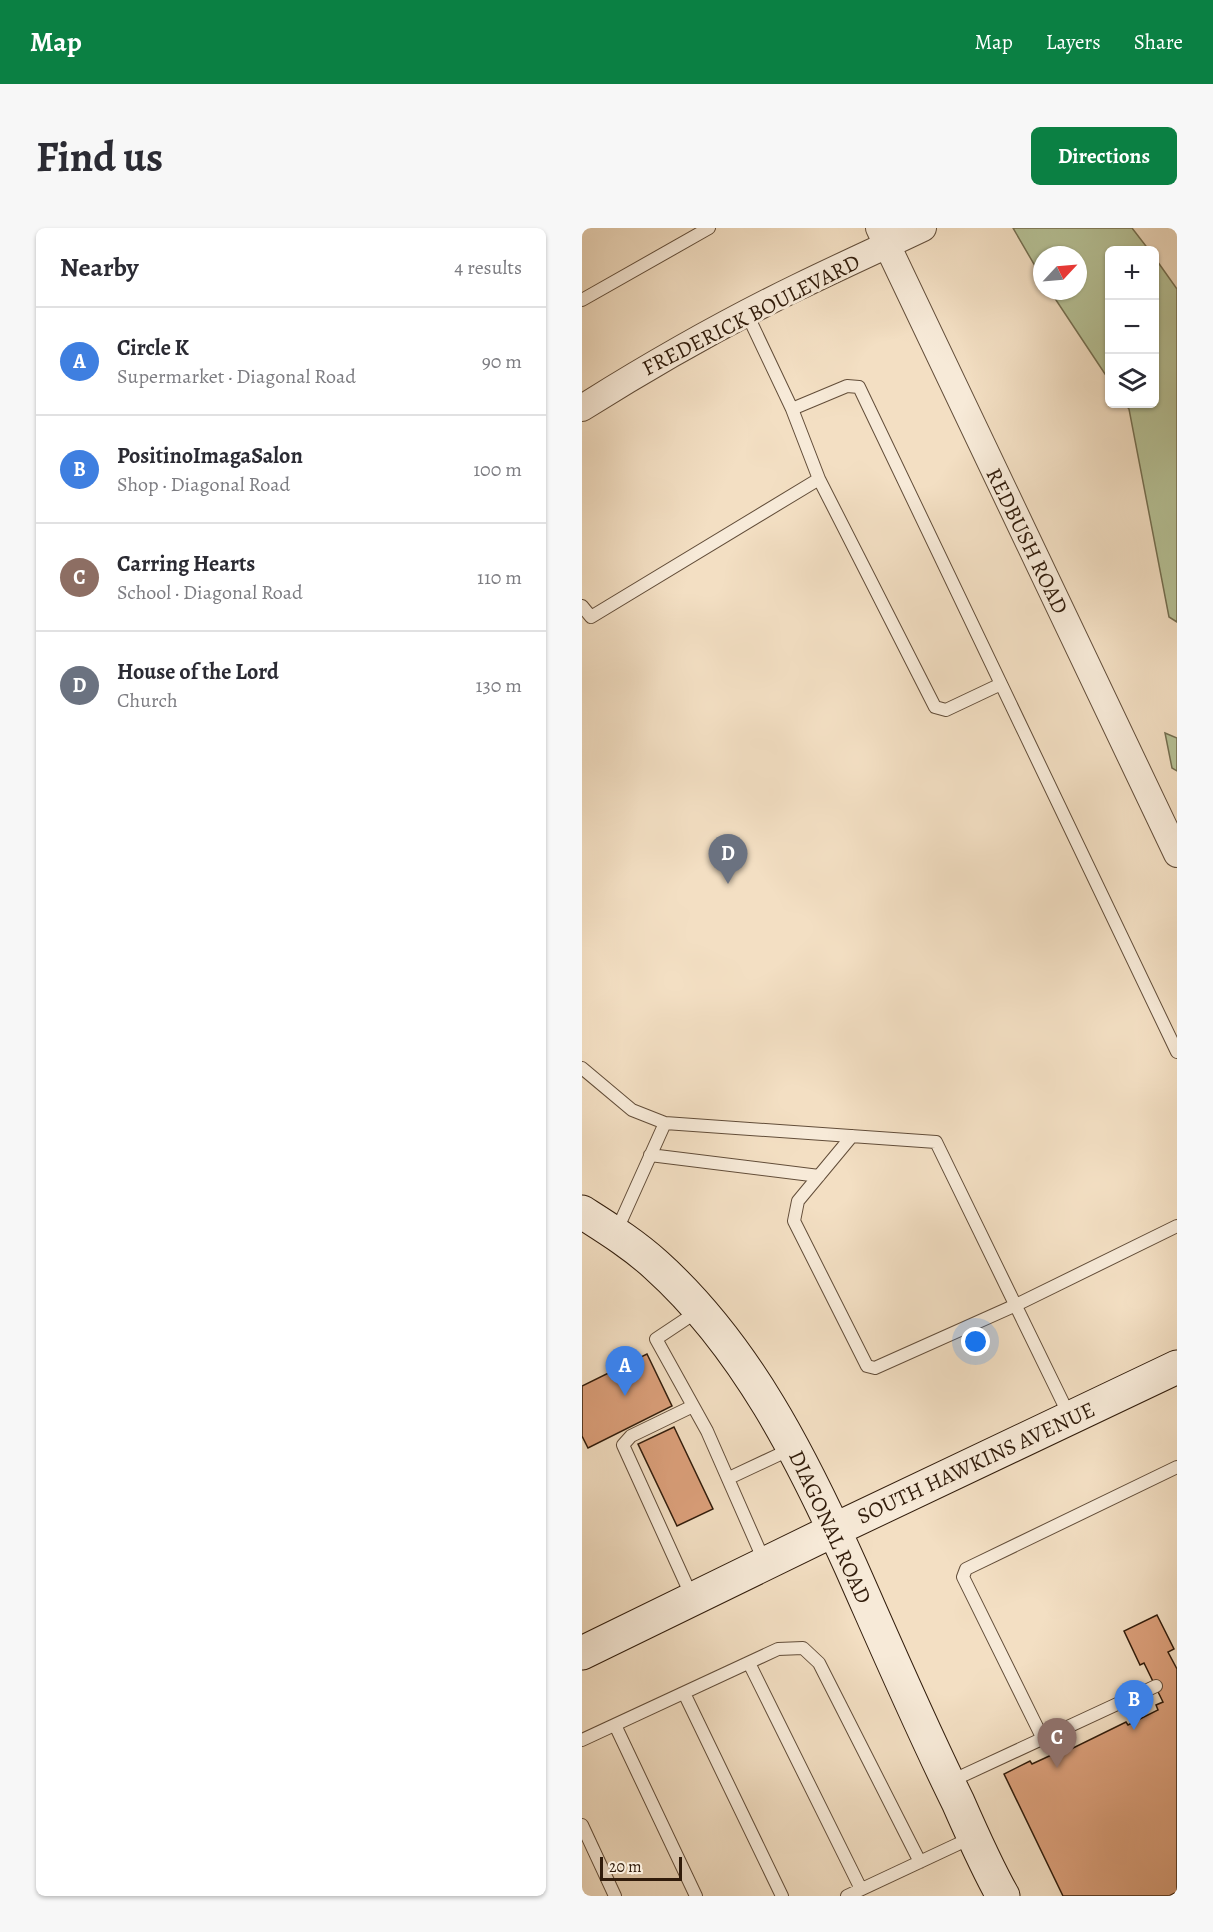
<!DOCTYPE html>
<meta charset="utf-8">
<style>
:root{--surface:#fff;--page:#f7f7f7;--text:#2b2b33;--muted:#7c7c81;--line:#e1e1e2;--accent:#0b8043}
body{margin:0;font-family:Alegreya,serif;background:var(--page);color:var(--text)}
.controls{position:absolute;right:18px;top:18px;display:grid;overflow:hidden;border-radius:9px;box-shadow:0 2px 4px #0004}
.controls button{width:54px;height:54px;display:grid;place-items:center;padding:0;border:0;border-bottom:2px solid var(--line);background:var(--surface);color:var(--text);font:30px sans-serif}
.compass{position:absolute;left:451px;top:18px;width:54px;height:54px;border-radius:50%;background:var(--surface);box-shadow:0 2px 4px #0004;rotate:64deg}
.scale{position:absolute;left:18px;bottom:15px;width:82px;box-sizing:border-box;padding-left:6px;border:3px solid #311c0b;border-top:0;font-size:16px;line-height:21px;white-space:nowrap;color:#311c0b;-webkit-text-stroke:4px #f7ead8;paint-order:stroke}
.you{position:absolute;left:394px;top:1114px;width:21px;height:21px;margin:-15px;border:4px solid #fff;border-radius:50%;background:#1a73e8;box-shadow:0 0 0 9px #1a73e833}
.badge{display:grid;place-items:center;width:39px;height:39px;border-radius:50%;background:var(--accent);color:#fff;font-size:20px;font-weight:700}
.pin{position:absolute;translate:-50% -50px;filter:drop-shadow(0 2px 3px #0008)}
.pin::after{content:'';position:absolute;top:32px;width:21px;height:18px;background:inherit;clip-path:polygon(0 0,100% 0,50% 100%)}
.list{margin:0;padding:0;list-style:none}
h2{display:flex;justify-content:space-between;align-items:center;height:78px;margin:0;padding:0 24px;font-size:26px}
h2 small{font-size:20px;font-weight:400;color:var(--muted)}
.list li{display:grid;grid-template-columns:39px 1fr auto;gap:18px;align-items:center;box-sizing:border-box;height:108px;padding:0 24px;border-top:2px solid var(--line)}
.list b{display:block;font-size:22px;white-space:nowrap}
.list p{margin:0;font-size:20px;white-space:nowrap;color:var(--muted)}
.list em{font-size:20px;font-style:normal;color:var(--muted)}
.icon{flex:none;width:33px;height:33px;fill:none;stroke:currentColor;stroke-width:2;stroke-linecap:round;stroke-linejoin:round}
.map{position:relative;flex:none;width:595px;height:1668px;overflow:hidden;border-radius:9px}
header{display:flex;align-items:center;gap:36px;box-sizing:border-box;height:84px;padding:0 30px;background:var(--accent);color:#fff}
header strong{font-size:28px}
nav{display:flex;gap:33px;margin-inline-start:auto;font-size:21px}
.intro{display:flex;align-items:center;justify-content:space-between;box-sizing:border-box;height:144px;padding:0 36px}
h1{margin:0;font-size:42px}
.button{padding:15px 27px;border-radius:9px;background:var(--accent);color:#fff;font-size:21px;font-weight:700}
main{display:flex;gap:36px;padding:0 36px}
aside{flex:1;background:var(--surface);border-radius:9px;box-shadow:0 2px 4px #0004}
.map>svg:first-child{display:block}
.green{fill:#b6c297;stroke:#746f51;stroke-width:1.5}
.building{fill:#dca07b;stroke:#311c0b;stroke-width:1.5}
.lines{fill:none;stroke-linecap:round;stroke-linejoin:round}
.lane-casing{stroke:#624d39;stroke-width:14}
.street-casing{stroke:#624d39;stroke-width:28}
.secondary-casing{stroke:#311c0b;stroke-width:35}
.lane{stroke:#f7ead8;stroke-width:12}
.street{stroke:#f7ead8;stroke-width:26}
.secondary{stroke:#f7ead8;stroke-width:33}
.labels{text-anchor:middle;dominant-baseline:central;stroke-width:6;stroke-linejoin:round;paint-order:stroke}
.street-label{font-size:22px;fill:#311c0b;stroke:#f7ead8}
</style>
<header>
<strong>Map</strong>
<nav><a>Map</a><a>Layers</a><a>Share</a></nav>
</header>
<div class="intro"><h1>Find us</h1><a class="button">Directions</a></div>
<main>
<aside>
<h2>Nearby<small>4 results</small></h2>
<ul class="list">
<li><span class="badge" style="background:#3f7fe0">A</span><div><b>Circle K</b><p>Supermarket · Diagonal Road</p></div><em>90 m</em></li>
<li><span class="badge" style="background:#3f7fe0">B</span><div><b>PositinoImagaSalon</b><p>Shop · Diagonal Road</p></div><em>100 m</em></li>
<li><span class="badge" style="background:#8d6e63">C</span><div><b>Carring Hearts</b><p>School · Diagonal Road</p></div><em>110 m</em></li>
<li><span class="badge" style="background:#6b7280">D</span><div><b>House of the Lord</b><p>Church</p></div><em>130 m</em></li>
</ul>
</aside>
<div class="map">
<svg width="595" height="1668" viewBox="0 0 595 1668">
<rect width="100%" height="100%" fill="#f3dfc3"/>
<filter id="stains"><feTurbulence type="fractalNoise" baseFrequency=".00333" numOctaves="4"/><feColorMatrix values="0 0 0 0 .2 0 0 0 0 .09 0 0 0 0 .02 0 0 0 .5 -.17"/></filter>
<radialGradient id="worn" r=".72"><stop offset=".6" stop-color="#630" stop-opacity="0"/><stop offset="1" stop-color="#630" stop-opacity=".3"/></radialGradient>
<!-- green -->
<path class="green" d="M431 0H550L567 22H528L527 152 468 63H496V27H460V50Z
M573 30 595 61V394L587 389 547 181 543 176H572Z
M583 505 595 510V543L590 540Z"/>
<!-- building -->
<path class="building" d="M65 1126 90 1178 6 1220 0 1208V1158Z
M92 1199 131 1281 95 1298 56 1216Z
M575 1387 592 1421 586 1424 595 1441V1664L587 1668H481L422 1546 448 1533 450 1536 478 1523 479 1526 544 1494 546 1497 576 1482 574 1477 581 1474 562 1435 558 1437 542 1403Z"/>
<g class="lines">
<defs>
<path id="lane" d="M0 72 127 0
M210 181 265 158 277 159 595 824
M237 251 353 479 364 482 419 456
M0 378 9 389 237 251 210 181 165 86
M0 840 50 882 83 895 354 914 488 1189
M270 908 216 973 212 993 285 1138 293 1140 434 1077 595 998
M68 927 237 948
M34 1004 83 895
M116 1083 74 1111 125 1203 183 1335
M147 1250 211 1220
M110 1369 41 1217 49 1208 111 1178
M167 1435 279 1661
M102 1465 200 1668
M33 1497 114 1668
M460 1509 381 1349 384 1341 595 1239
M0 1512 196 1421 221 1420 237 1435 338 1634
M367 1554 574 1458
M0 1597 33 1668
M265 1668 391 1609"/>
<path id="street" d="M297 0 595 626
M0 180C70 136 142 95 216 59 257 39 299 20 341 0"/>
<path id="secondary" d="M0 984C25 1000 51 1016 74 1037 164 1118 220 1230 269 1339 304 1418 338 1497 376 1574 390 1606 404 1638 421 1668
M0 1425 252 1302 595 1139"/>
</defs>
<!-- lane casing -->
<use href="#lane" class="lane-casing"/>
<!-- street casing -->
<use href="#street" class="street-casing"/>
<!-- secondary casing -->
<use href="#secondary" class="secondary-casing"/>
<!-- lane -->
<use href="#lane" class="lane"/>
<!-- street -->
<use href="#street" class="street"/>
<!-- secondary -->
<use href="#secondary" class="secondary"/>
</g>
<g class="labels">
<!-- street labels -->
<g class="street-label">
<text transform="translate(169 87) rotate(-27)">FREDERICK BOULEVARD</text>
<text transform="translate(445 313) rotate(64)">REDBUSH ROAD</text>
<text transform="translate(394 1235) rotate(-25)">SOUTH HAWKINS AVENUE</text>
<text transform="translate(248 1299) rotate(65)">DIAGONAL ROAD</text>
</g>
</g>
<rect width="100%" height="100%" filter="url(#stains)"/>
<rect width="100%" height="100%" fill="url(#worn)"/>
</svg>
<div class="controls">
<button>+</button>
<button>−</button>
<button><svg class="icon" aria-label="layers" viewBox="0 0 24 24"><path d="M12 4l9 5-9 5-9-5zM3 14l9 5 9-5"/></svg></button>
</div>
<svg class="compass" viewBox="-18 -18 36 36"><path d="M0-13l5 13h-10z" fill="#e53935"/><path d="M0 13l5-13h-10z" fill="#7c7c81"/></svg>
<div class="scale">20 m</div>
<div class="you"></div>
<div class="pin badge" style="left:43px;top:1168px;background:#3f7fe0">A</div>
<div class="pin badge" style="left:552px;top:1502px;background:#3f7fe0">B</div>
<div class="pin badge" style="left:475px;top:1540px;background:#8d6e63">C</div>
<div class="pin badge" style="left:146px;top:656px;background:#6b7280">D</div>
</div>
</main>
